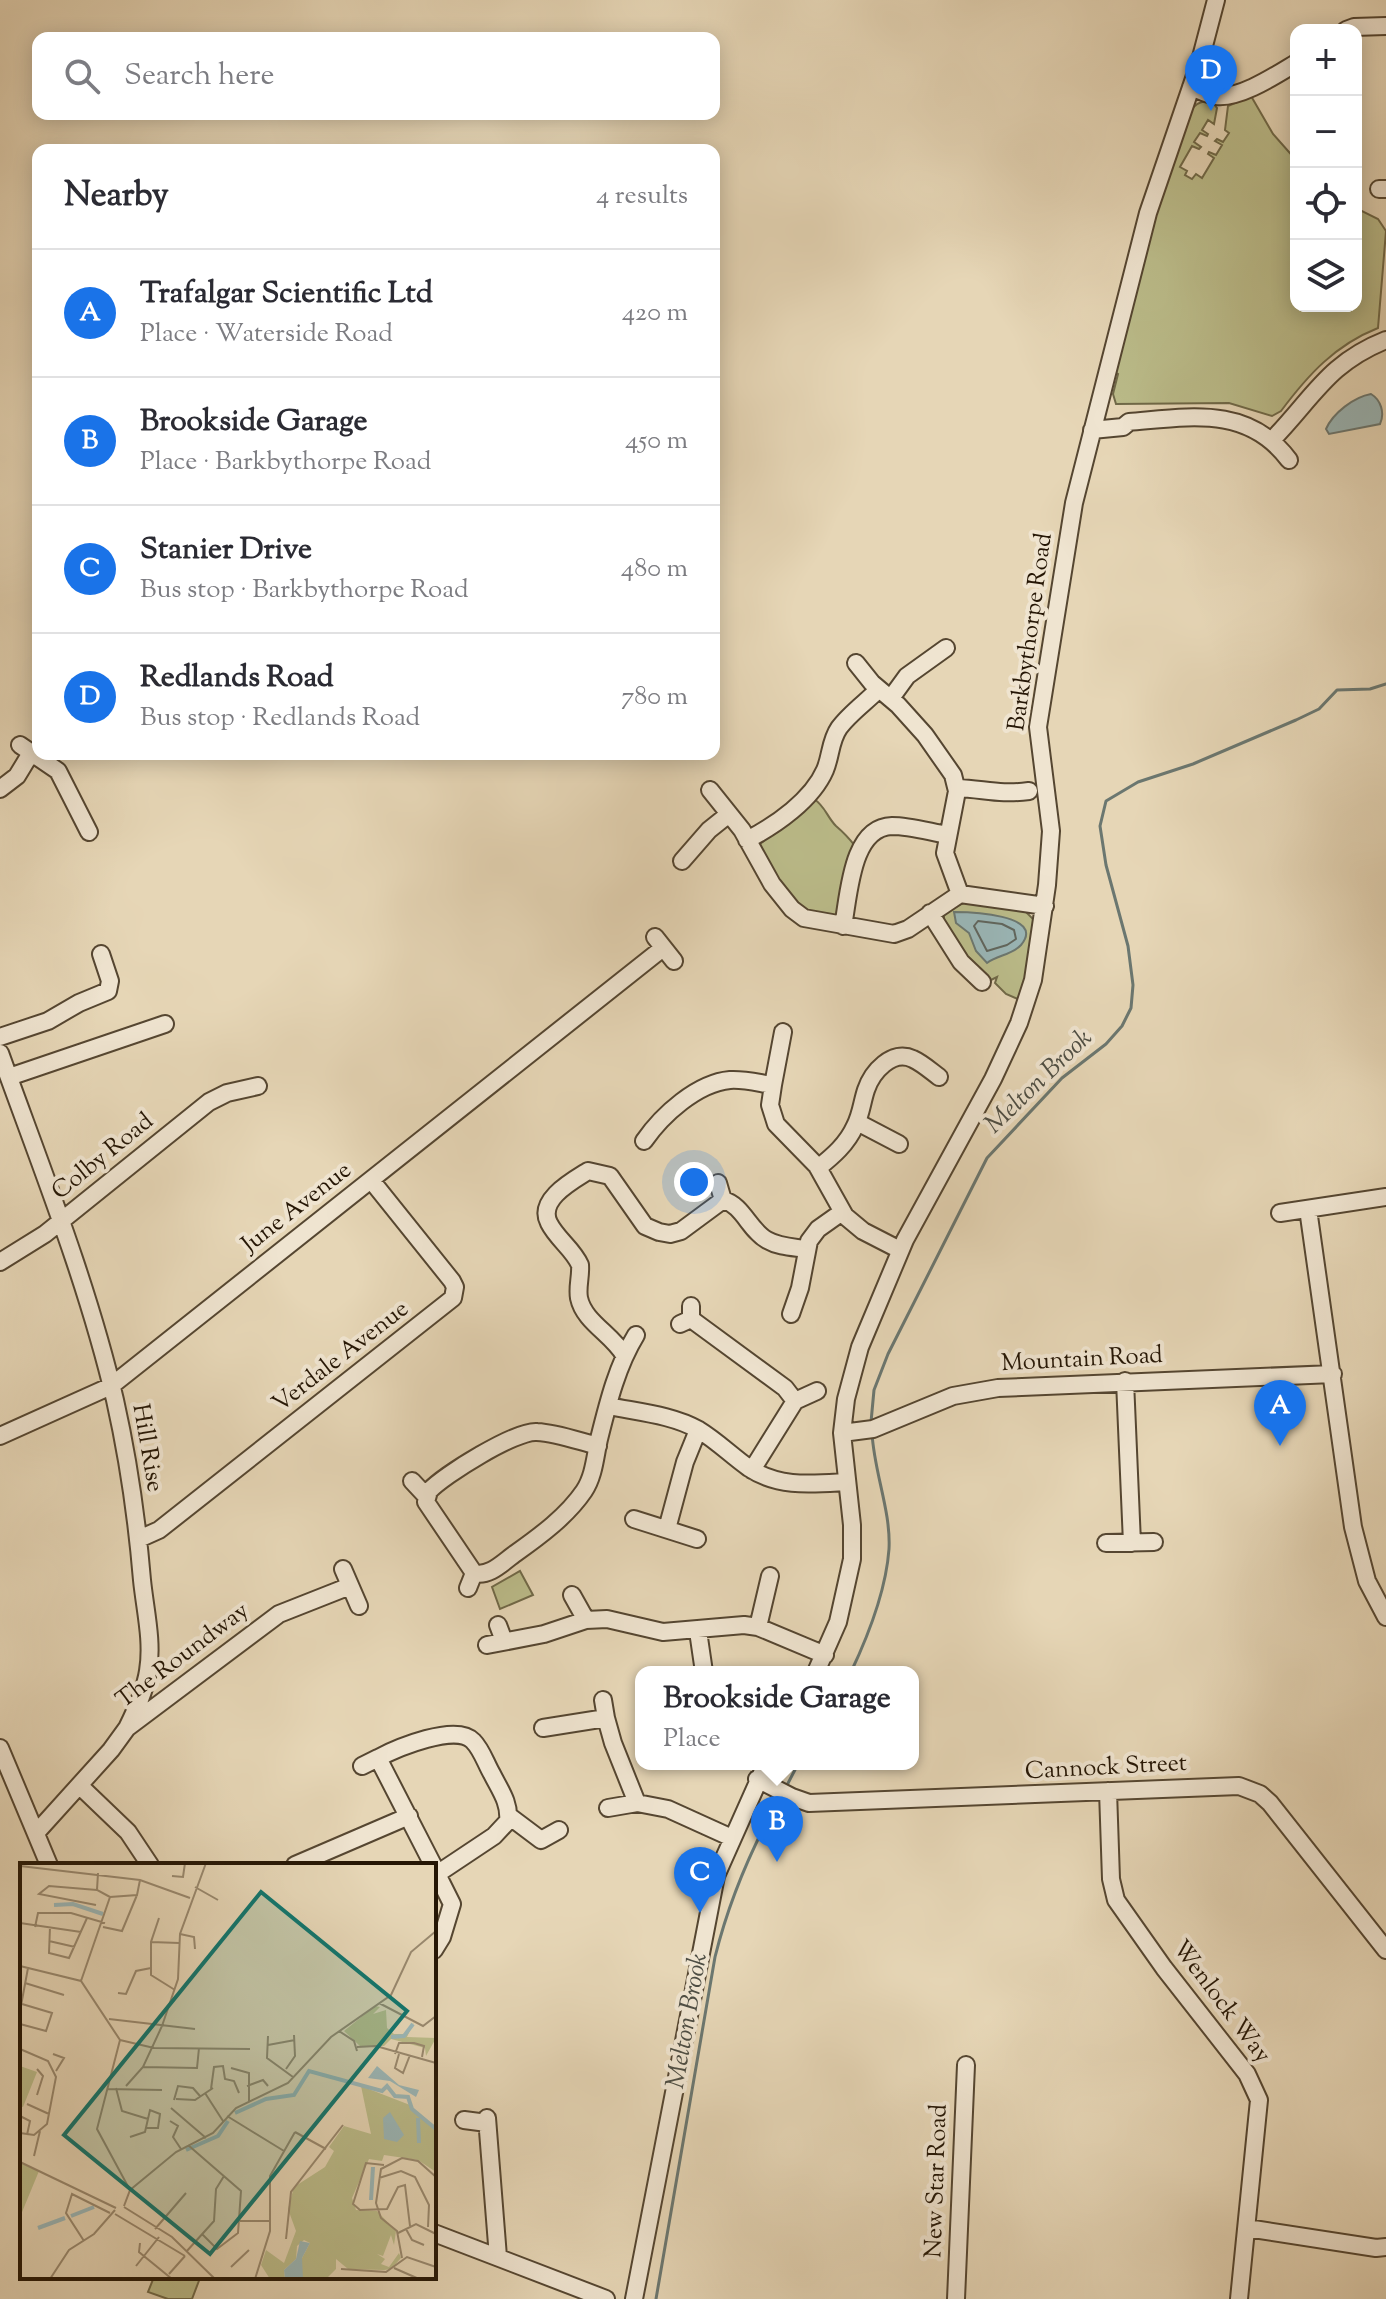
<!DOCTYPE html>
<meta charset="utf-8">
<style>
:root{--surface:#fff;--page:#f7f7f7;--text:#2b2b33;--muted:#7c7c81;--line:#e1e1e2;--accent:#1a73e8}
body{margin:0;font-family:"Sorts Mill Goudy",serif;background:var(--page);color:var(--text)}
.controls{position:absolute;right:24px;top:24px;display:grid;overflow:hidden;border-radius:16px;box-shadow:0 4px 20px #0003}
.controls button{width:72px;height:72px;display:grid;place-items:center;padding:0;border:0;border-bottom:2px solid var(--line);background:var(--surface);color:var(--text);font:40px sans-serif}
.you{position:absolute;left:694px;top:1182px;width:28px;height:28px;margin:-20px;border:6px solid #fff;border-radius:50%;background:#1a73e8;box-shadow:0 0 0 12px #1a73e833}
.badge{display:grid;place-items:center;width:52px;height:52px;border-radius:50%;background:var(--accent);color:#fff;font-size:26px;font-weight:700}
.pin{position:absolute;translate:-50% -66px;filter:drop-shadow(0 2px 4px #0008)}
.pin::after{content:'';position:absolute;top:42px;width:28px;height:24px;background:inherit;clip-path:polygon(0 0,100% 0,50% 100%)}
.popup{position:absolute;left:635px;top:1666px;width:284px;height:104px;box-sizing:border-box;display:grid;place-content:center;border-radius:16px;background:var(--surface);filter:drop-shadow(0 2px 6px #0005);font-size:26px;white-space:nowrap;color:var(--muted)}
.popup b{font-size:30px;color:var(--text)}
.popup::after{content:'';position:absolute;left:50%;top:100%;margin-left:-16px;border:16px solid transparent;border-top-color:var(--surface)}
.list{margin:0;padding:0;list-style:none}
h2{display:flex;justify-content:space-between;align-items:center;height:104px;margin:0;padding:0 32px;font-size:34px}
h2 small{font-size:26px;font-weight:400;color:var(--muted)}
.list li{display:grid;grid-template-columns:52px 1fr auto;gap:24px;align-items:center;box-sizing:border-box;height:128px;padding:0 32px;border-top:2px solid var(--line)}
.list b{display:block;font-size:30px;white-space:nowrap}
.list p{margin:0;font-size:26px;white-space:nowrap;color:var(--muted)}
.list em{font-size:26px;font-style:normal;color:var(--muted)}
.icon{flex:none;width:44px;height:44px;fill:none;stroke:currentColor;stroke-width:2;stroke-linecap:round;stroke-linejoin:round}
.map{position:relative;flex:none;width:1386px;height:2299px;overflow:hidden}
.search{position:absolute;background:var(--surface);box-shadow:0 4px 20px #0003;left:32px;top:32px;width:688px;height:88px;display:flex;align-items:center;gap:20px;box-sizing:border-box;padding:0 28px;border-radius:16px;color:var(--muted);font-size:30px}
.panel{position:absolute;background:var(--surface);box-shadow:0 4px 20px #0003;left:32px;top:144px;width:688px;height:616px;border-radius:16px}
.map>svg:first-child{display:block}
.green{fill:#bbbc8a;stroke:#706948;stroke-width:2}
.water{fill:#9ab7b8;stroke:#6b7770;stroke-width:2}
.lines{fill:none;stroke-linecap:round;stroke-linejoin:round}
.shore{stroke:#60665e;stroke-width:2}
.stream{stroke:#6b7770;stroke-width:3}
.minor-casing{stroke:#554631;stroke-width:20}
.minor{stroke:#efe4d0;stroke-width:16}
.labels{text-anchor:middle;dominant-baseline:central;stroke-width:8;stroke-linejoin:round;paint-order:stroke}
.street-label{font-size:24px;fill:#251605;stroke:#efe4d0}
.water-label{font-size:26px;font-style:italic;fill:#4e4e44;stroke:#efe4d0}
.inset-river{fill:none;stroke:#9ab7b8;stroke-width:4}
.inset-road{fill:none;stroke:#99896f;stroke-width:2}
.view{fill:#0f766e;fill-opacity:0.15;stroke:#0f766e;stroke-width:4}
.inset-edge{fill:none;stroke:#251605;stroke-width:4}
</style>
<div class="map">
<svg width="1386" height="2299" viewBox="0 0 1386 2299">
<rect width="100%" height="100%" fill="#e6d6b6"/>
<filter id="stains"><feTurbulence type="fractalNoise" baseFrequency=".0025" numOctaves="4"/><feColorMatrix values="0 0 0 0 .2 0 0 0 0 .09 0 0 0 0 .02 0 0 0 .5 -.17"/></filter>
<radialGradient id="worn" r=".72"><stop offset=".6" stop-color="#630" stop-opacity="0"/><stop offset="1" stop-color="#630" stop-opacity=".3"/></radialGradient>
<!-- green -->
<path class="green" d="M1251 96 1273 134 1296 160V306H1356V208L1378 219 1386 231 1378 328C1335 345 1308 375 1281 411L1272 416 1229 403 1116 404 1113 394 1118 374 1114 372 1156 206 1191 110C1198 101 1210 97 1217 108L1214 124 1208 120 1202 130 1208 134 1207 136 1200 133 1194 142 1201 147 1199 149 1192 146 1180 167 1187 171 1185 175 1192 179 1196 174 1202 178 1214 158 1208 154 1209 152 1216 155 1222 145 1215 141 1217 139 1223 142 1229 133 1225 130 1228 106Z
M814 799C825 806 827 817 836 826 843 832 849 838 855 846L836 916C826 914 813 914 804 909 786 899 768 864 759 845Z
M967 901 1025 911 1034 920 1028 972 1020 1000 1006 994 995 983 997 977 991 980 968 959 944 920V913Z
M520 1571 533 1595 500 1609 492 1587Z
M154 2277H196L200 2278 192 2299H168L148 2292Z"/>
<!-- water -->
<path class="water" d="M1371 394C1381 400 1385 413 1380 424L1329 434 1326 429C1333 413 1354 397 1371 394Z
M954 912C967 912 1047 914 1021 945 1012 955 997 955 987 963L976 951 969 933 956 923Z"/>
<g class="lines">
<!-- shore -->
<path class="shore" d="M978 921 1002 924 1014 930 1016 939 1007 945 987 951 974 926Z"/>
<!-- stream -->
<path class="stream" d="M871 1422 874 1390 888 1354 987 1158 1062 1078 1106 1044 1122 1026 1131 1008 1133 985 1128 946 1106 865 1100 826 1106 801 1138 782 1193 764 1296 720 1319 709 1337 690 1370 689 1386 684
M851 1672C869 1634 886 1591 889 1549 891 1511 874 1472 872 1433
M785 1789 798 1764
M656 2299 715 1957C729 1901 751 1849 779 1799"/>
<defs>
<path id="minor" d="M1346 30 1354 27 1386 26
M1191 87C1199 90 1208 95 1216 96 1240 99 1276 75 1296 63
M1379 189H1386
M1092 430 1123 427 1129 422C1189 417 1248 405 1289 460
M1272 440C1313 398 1328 363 1386 340
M856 663 872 683 898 705 925 735 953 775 957 791 945 853 960 894
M891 698 907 676 946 648
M20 745 58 771 89 832
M957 788C984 789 1000 795 1029 791
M0 789 17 776 31 753
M710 790 742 830 772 884 792 909 804 918 894 934 908 929 960 894 1045 906
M747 840C776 825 812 800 825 770 831 756 830 741 839 728 849 714 866 702 879 689
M682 861 709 830 729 814
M930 913 961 962 982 982
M843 926C849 896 851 827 892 826 910 826 930 832 948 835
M655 937 674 961
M0 1037 48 1021 79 1003 108 991 110 981 101 954
M0 1053C41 1167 87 1281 115 1400 128 1458 137 1520 142 1580 145 1610 153 1641 148 1671 145 1691 136 1710 127 1728
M9 1077 165 1024
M773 1085 783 1032
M857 1122 899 1144
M644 1141C662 1115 697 1083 730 1080 744 1079 759 1083 773 1085L770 1105 776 1124 817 1166 845 1216 863 1231 900 1250
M818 1168C833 1156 847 1144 855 1126 861 1115 862 1102 866 1090 872 1072 892 1049 913 1059 922 1063 931 1071 939 1077
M718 1183 723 1200
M1308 1209 1353 1527 1367 1581 1386 1617
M1280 1213 1386 1197
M0 1262 45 1234 209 1102 227 1093 258 1086
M791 1314 800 1288 809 1241 818 1229 842 1212
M691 1319 785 1388 795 1401
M680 1324 691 1319V1306
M624 1355C612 1334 584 1322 579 1298 577 1287 581 1276 580 1265 573 1249 557 1239 549 1223 537 1200 572 1181 588 1171L610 1176 645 1226 659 1232 670 1234 681 1231 723 1200C743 1205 749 1230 767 1240 779 1247 793 1247 806 1249
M1125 1381 1132 1543
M609 1406C638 1412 673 1415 699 1430 717 1441 732 1456 749 1468 779 1488 812 1484 846 1482
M842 1433 873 1429 953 1396 998 1388 1333 1374
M0 1436 111 1386 663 948
M752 1470 795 1401 817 1391
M412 1481 426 1496
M634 1519 697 1539
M667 1529 685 1462 698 1430
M139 1539 159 1530 453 1298 455 1287 452 1281 371 1180
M1106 1543 1154 1542
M343 1569 359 1606
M474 1573C490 1577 503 1562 516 1553 540 1536 567 1516 584 1491 594 1476 595 1457 599 1439 608 1403 617 1366 636 1335
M468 1588 474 1573 426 1502 429 1491C444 1475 516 1430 537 1432 557 1433 578 1441 598 1446
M572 1595 586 1620
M498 1625 504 1641
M758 1627 770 1576
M698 1631 704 1672
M487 1645 544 1634 586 1620 607 1619 663 1632 744 1625 758 1627 825 1655
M816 1672 838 1622 852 1559V1525L842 1433 846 1399 860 1347 905 1240 993 1079 1019 1023 1033 980 1047 885 1051 831 1038 727 1074 503 1148 213 1200 61 1216 0
M603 1700 606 1718
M543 1728 606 1718 613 1743 637 1803 668 1809 732 1838
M0 1748 49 1865
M362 1766 378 1758
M757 1779 792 1797 809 1803 1239 1786 1260 1794 1270 1803 1386 1950
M80 1786 128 1832 150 1865
M1108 1791 1111 1879 1116 1900 1164 1968 1247 2074 1259 2100 1239 2299
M608 1808 637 1803
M509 1816 541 1840 559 1830
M36 1833 111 1750 127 1728 279 1614 350 1586
M295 1865 409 1816
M433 1865 378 1758C397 1748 456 1723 473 1741 482 1750 486 1764 492 1774 500 1790 510 1803 508 1821L494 1836 437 1874
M434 1868 452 1904 442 1937 434 1950
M487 2118 498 2257
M464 2120 487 2123
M1247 2228 1376 2248 1386 2247
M434 2233 606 2299
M634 2299 716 1876 766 1764
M956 2299 966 2065"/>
</defs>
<!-- minor casing -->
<use href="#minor" class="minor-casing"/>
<!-- minor -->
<use href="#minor" class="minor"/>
</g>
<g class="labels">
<!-- street labels -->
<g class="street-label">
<text transform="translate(1031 632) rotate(-82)">Barkbythorpe Road</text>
<text transform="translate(103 1157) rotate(-39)">Colby Road</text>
<text transform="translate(297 1208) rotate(-38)">June Avenue</text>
<text transform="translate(341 1357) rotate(-38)">Verdale Avenue</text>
<text transform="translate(1082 1360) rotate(-3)">Mountain Road</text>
<text transform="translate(147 1448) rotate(80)">Hill Rise</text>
<text transform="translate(183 1656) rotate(-37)">The Roundway</text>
<text transform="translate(1106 1768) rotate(-3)">Cannock Street</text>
<text transform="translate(1221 2002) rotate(53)">Wenlock Way</text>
<text transform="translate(937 2181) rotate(-88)">New Star Road</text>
</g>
<!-- water labels -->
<g class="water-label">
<text transform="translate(1039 1082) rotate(-44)">Melton Brook</text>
<text transform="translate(688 2021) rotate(-80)">Melton Brook</text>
</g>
</g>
<!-- overview -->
<g transform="translate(20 1863)">
<rect width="416" height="416" fill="#e6d6b6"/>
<path d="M355 143 360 144 353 151 366 147 367 165 374 171H384L394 159 387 174 416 175 406 193 405 185 371 176 364 183H340L324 168ZM0 203 17 209 3 244 0 243ZM341 223 390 242 416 268V309L398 297 364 292 362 298 349 296 332 335 336 347 357 348 376 368 374 382 371 372 363 393 357 391 365 396 361 401 369 404 379 390 381 395 371 406 364 407 328 406 316 396V406L306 416H281L282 395 290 380 284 377 277 383 276 396 264 407 265 416H250L241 402 246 387 264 400 276 368 268 346 274 324 305 304 314 288 309 284 324 263 351 271ZM0 300 19 308 0 354Z" fill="#bbbc8a"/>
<path d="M357 203 379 222 399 227 396 234 370 218 348 215ZM370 249 384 272 377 279 364 276 363 255ZM280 378 290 380 282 395 283 416H265L264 407 276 396Z" fill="#9ab7b8"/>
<path class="inset-river" d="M34 42 53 41 83 51M371 174 384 173 393 161M215 250 246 236 274 232 289 208 362 228 367 223 375 233 388 234 392 246 416 266M398 255 399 280M166 287 198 273 208 258M351 337 353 304M51 353 74 344M18 365 45 355"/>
<path class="inset-road" d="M0 3 120 17 170 35M78 10 77 27 90 34M152 13 163 14 165 0M175 24 198 37M90 34 117 32 120 17M76 42 19 31 29 23 77 27M139 55 131 79V112L155 127M0 60 61 69M15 64 18 50H51L85 60M30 64 29 90 49 95 67 55M83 64 102 68 117 32M160 71 174 74 175 86M29 78 55 84M131 79 159 80M0 103 61 118 100 177 77 266 110 327 104 343M61 118 90 34M5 120 44 132M98 130 106 131 116 108 131 105M359 140 403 163 416 153M0 148 8 105M89 156 175 166M0 161 26 168 32 150 2 141M319 168 334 178 337 188M248 173 247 195 273 214M100 177 134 185 230 186M248 182 275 177M337 184 356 183 416 200M0 186 28 198 36 214 27 261 14 272 0 270M33 191 44 195 36 208M375 191 379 180H394L404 183 402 194M379 191 375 205 383 210 390 192M123 204 177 205 179 185M211 205 229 210V238M266 206 275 193 274 172M106 223 123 204 142 163 158 116 160 71 186 0M227 223 243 217 248 223M96 225 102 248 128 256M87 226 142 227M191 226 194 204 203 203 205 216 214 218 219 230M185 230 203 258M17 232 23 213 17 206M156 236 175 237 193 225M154 237 158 223 173 225 180 233M7 241 29 251M151 245 186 275M0 253 10 258 7 272M207 253 264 288M150 258 158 263 153 274 161 286M275 269 306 286M110 274 125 269 130 247 140 251 138 265H126M168 282 221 328 218 370 197 386 182 371M14 293 20 268M0 299 96 345M364 302 346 300 333 341 340 347 367 346 378 324 385 322 390 363M359 315 381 308 395 314 409 342 408 364M110 327 156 289 193 270 216 245 268 220 311 174 371 132 391 89 416 68M104 344 152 374 195 416M95 351 165 393M220 358H250M135 366 166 330M386 366 392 377 404 382M378 370 396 361 416 371M266 376 271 329 323 262M64 378 46 350 52 331 90 350M120 380 119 389 152 416M166 389 194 358 196 326 204 313M382 395 377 368 361 355 356 340 361 306 382 295 398 298 416 314M116 403 139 374M211 404 229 387M374 405 399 416M321 406 366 409 387 394 416 404M149 411 165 393M30 416 49 387 74 371 95 347M235 416 250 368V313L275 269"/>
<path class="view" d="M241 29 387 148 190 391 44 272Z"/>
<rect width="416" height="416" class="inset-edge"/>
</g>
<rect width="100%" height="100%" filter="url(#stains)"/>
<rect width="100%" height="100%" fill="url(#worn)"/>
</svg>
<div class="controls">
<button>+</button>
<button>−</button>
<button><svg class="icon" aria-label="locate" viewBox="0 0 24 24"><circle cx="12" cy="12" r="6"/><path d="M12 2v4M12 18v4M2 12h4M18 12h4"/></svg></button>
<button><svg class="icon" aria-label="layers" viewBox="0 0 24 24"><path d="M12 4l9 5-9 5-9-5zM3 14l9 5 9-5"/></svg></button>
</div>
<div class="you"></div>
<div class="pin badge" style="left:1280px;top:1446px">A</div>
<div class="pin badge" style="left:777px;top:1862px">B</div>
<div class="popup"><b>Brookside Garage</b>Place</div>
<div class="pin badge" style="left:700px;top:1913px">C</div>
<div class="pin badge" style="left:1211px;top:111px">D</div>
<div class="search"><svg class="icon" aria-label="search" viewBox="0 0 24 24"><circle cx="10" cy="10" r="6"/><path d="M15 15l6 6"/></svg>Search here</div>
<section class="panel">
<h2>Nearby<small>4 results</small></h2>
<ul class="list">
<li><span class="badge">A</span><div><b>Trafalgar Scientific Ltd</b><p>Place · Waterside Road</p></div><em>420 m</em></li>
<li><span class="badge">B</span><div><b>Brookside Garage</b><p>Place · Barkbythorpe Road</p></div><em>450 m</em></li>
<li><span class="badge">C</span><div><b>Stanier Drive</b><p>Bus stop · Barkbythorpe Road</p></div><em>480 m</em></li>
<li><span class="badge">D</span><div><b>Redlands Road</b><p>Bus stop · Redlands Road</p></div><em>780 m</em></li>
</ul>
</section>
</div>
